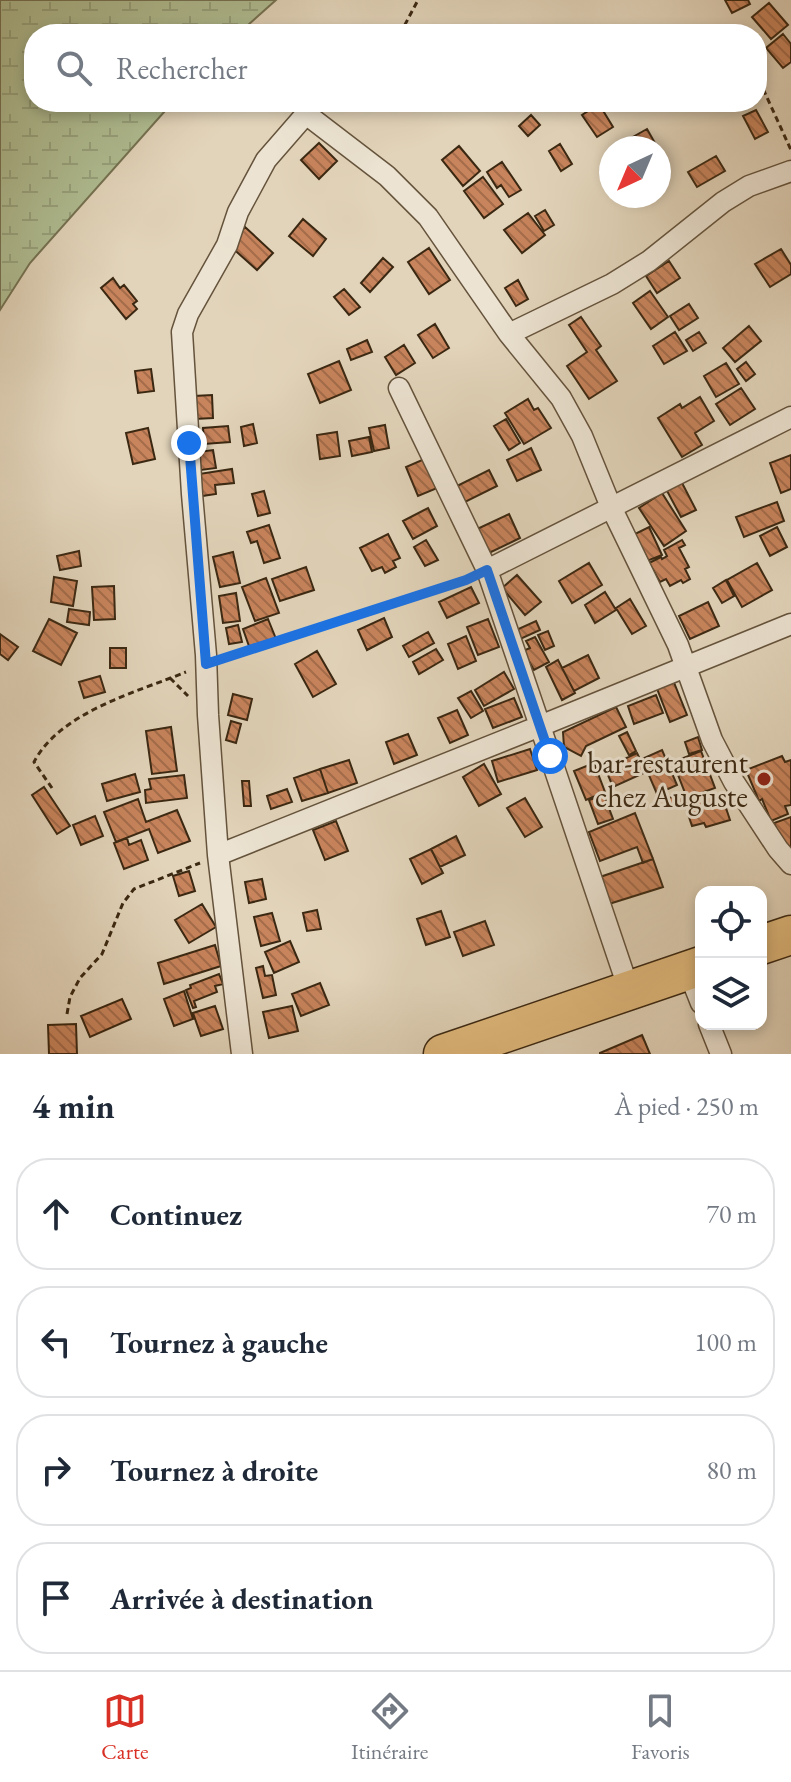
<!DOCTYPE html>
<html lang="fr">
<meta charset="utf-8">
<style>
:root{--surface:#fff;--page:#f6f6f7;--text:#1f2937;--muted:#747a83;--line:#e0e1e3;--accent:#d93025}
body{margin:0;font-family:"EB Garamond",serif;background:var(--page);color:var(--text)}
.controls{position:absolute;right:24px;bottom:24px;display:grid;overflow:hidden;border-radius:16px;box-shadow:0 4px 12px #0003}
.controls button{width:72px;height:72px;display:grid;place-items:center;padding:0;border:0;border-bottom:2px solid var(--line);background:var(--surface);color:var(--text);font:40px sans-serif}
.compass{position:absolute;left:599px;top:136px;width:72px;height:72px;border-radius:50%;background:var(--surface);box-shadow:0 4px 12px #0003;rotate:224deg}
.stop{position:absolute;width:24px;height:24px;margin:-18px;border:6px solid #1a73e8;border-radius:50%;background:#fff}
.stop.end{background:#1a73e8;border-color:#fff;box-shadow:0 2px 8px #0008}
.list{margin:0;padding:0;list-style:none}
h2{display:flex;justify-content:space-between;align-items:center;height:104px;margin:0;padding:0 32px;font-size:34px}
h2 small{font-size:26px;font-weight:400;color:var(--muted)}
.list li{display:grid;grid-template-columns:52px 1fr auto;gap:24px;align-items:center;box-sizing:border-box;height:112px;margin:0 16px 16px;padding:0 16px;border:2px solid var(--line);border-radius:32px}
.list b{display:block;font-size:30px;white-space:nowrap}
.list em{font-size:26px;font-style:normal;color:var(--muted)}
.icon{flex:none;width:44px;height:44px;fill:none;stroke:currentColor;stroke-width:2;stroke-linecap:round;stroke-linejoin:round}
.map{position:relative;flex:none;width:791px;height:1054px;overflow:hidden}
.search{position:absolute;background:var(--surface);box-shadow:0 4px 12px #0003;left:24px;right:24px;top:24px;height:88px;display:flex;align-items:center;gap:20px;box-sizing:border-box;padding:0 28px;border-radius:32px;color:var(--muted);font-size:30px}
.sheet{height:616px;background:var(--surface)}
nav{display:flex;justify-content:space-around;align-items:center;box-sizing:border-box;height:112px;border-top:2px solid var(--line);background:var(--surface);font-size:22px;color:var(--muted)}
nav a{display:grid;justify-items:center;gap:4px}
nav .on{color:var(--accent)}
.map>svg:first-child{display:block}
.wetland{fill:url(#wetland-marsh);stroke:#757252;stroke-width:2}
.building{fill:url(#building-back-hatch);stroke:#3b2812;stroke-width:2}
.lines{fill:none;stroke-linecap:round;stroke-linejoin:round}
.street-casing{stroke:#65533c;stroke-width:23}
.highway-casing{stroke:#3b2812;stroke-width:41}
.path{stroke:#3b2812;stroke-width:3;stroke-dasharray:6 4;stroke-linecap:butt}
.street{stroke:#ece3d2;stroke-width:20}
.highway{stroke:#e1ba7d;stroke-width:38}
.route{stroke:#1a73e8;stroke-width:10}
.poi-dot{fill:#8f2418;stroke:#ece3d2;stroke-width:3}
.labels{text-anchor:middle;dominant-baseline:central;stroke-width:6;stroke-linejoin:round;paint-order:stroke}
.poi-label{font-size:30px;fill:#3b2812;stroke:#ece3d2;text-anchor:end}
</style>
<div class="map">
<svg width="791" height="1054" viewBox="0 0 791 1054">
<defs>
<pattern id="wetland-marsh" width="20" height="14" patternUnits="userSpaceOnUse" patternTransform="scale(2)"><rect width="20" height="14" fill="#afbd92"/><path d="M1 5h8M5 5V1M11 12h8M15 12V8" fill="none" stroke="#97a27d"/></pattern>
<pattern id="building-back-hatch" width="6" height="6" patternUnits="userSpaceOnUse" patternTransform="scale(2)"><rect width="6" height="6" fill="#c8845c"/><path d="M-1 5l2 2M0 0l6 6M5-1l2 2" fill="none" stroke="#a46c4b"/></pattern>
</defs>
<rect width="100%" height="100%" fill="#e2d4ba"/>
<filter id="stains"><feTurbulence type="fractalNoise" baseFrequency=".0025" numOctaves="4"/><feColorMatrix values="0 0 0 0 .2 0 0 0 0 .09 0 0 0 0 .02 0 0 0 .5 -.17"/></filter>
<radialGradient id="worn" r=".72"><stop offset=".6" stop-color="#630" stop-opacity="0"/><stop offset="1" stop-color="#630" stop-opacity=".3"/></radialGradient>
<!-- wetland -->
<path class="wetland" d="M0 0H276L238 34H34V102H173L30 263 0 310Z"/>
<!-- building -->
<path class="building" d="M725 0H748L750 4 732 13Z
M769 3 788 25 771 39 752 17Z
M783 34 791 44V62L783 68 766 48Z
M599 104 613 127 597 137 582 115Z
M756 110 768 132 755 139 743 116Z
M531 115 540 125 528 136 519 126Z
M647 129 655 143 646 148H625L622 143Z
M319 143 337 161 319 179 301 160Z
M560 144 572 164 561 171 549 151Z
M459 146 480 171 463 186 442 160Z
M716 156 725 171 697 187 688 172Z
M502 162 521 190 509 197 501 185 497 188 487 172Z
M483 177 503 204 484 218 464 191Z
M545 210 554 225 544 231 535 216Z
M528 213 545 235 522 253 504 230Z
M303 219 326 239 313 256 289 236Z
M245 227 273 253 257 270 229 245Z
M429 248 450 280 429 294 408 262Z
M781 249 791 265V274L770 287 755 264Z
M383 258 393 267 370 292 361 283Z
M669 261 680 278 657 293 646 276Z
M113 278 120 288 124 285 137 301 133 304 137 309 126 319 101 288Z
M518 280 528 299 516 306 505 288Z
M344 289 360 307 349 315 334 297Z
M650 291 668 317 651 329 633 303Z
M689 304 698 318 679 330 670 316Z
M581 317 601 346 596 350 617 381 589 399 567 366 587 352 569 325Z
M435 324 449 348 433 358 418 335Z
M749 326 761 341 735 362 723 348Z
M675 332 687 351 664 364 653 346Z
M699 332 706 343 693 351 686 340Z
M367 340 372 352 351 360 347 349Z
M404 345 415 363 396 375 385 357Z
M339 361 351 390 320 403 308 374Z
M746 362 755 374 746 381 737 369Z
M726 363 739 384 716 397 704 376Z
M151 369 154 391 138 393 135 371Z
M741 388 755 409 730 425 716 404Z
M212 395 213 418 195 419 194 396Z
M700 397 714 421 695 433 702 445 682 457 658 418 680 404 682 408Z
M528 399 534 410 538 408 551 428 524 444 505 413Z
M506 419 520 443 509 450 494 426Z
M253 424 257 443 244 446 241 427Z
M385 425 389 448 374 451 369 428Z
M228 426 230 442 204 444 203 428Z
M148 428 155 459 133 464 126 433Z
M337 432 340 456 320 459 317 435Z
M369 437 372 452 352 456 349 441Z
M531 448 541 470 517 481 507 460Z
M213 450 216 468 201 470 198 452Z
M791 455V489L781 493 770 463Z
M429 457 442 486 418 496 406 467Z
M232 469 234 483 215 485 216 494 202 496 199 474Z
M489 470 497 486 465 502 457 486Z
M681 481 696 510 681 517 666 489Z
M264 491 270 513 258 516 252 494Z
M662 493 686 531 664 546 639 508Z
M777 502 784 521 744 537 736 517Z
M428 508 437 526 413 539 403 521Z
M509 514 520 538 487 554 475 530Z
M269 525 280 558 264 563 257 541 251 543 247 532Z
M649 527 662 555 647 561 635 534Z
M777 527 787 547 770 556 760 536Z
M388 534 400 558 393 561 396 567 385 573 382 567 372 571 360 548Z
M426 540 438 560 425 566 414 547Z
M682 540 685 545 679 548 689 567 685 569 690 579 683 583 681 580 670 586 666 579 660 582 649 563 661 557 662 559 667 556 664 550Z
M79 551 81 566 60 570 57 556Z
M233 552 240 583 220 587 213 557Z
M589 563 602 585 572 603 559 581Z
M757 563 772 590 742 607 727 580Z
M306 567 314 590 280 601 272 579Z
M517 575 541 602 525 615 502 588Z
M54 577 77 581 73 606 51 602Z
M266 578 279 613 255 621 242 587Z
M726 580 734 596 722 603 713 588Z
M114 586 115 619 94 620 92 587Z
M471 587 479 603 447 618 439 602Z
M605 592 616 610 595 623 585 605Z
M236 593 240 621 223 623 219 596Z
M630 599 646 626 632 634 616 608Z
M708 602 719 626 690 639 679 616Z
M69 609 90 612 89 625 67 622Z
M384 618 392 637 367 650 358 630Z
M49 619 77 633 61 665 33 651Z
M268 619 276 639 250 649 243 629Z
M488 619 499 647 478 655 467 627Z
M536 621 540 630 518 640 514 631Z
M238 625 242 642 229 644 226 628Z
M548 631 554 646 545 650 538 635Z
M428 632 434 643 409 657 403 646Z
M0 634 18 647 8 660 0 654Z
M466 636 476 661 458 669 448 644Z
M535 637 549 662 534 670 523 651 530 648 526 641Z
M110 648H126V668H110Z
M436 649 443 660 419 674 413 662Z
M317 651 336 684 313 697 295 664Z
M588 655 599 678 574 691 562 668Z
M558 660 575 693 562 700 546 667Z
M504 672 514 689 484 706 475 690Z
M100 676 105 692 84 698 79 682Z
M673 680 687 715 670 722 656 686Z
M471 691 483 711 471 718 458 698Z
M233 694 252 699 247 720 228 715Z
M656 695 663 713 634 724 628 706Z
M514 698 522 717 493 728 485 709Z
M616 707 626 727 586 746 581 756 564 747 563 732Z
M457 710 468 735 450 743 438 718Z
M231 721 241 724 236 743 226 740Z
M171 727 177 771 152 774 146 731Z
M627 732 636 751 629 755 619 736Z
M408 734 417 755 394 764 386 742Z
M698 737 702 750 689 754 685 742Z
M530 749 537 770 498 782 492 761Z
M662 750 677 785 657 794 642 759Z
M701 751 715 788 687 798 673 762Z
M637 753 646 772 613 787 605 768Z
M782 756 785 762 791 760V805L785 806 788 814 771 821 762 799 759 801 746 770Z
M349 760 357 783 328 793 320 769Z
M594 763 605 792 586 800 574 771Z
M484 764 501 794 479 806 463 777Z
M320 769 328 793 302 801 294 778Z
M135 774 140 792 107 801 102 784Z
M184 775 187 798 146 803 145 790 151 789 149 779Z
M242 781H249L251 806H244Z
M44 787 70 826 57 834 32 795Z
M287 789 292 802 271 809 267 796Z
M683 792 687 802 671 808 667 799Z
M721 793 730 820 706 827 704 823 692 826 687 811 692 809 690 803Z
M604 795 613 819 598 824 589 800Z
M525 798 542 827 525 837 507 808Z
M138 799 146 822 177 810 190 841 158 853 149 829 116 842 104 812Z
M635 813 653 859 643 863 637 847 600 861 589 832Z
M95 816 103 836 81 845 73 825Z
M791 817V849L785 851 774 823Z
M336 821 348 851 325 860 313 830Z
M456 836 465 855 440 867 431 849Z
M127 838 129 845 141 840 148 860 124 869 114 843Z
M431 849 443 873 422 884 410 859Z
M653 859 663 887 609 904 600 877Z
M189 871 195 891 179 896 173 876Z
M262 879 266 899 249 903 245 882Z
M202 904 216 927 189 943 175 920Z
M317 910 321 929 307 931 303 913Z
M441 911 450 937 426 945 417 919Z
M272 913 280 941 261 946 254 917Z
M485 921 494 945 463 956 454 932Z
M290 941 299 962 274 973 265 952Z
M215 945 221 966 164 984 158 963Z
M263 966 265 976 272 975 276 995 263 998 256 968Z
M219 974 223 984 215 986 217 992 194 1001 196 1007 193 1008 186 990 191 988 190 985Z
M320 983 329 1005 301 1016 292 994Z
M184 991 193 1019 174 1026 164 999Z
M122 999 131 1019 90 1037 81 1016Z
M215 1006 223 1029 201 1036 193 1013Z
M292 1006 298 1031 269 1038 263 1012Z
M76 1024 77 1054H49L48 1025Z
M642 1035 650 1054H600V1053Z"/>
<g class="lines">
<defs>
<path id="street" d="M509 334 612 284 649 261 723 202 749 186 791 171
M399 388 487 570 540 726 791 624
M487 570 791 417
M218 855 540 726 629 990
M688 970 701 1003
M709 1024 721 1054
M242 1054 218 855 208 715 206 655 192 494 182 332 188 314 227 245 238 212 266 160 306 114 387 176 428 217 509 334 561 398 582 436 611 507 678 645 712 740 734 782 778 849 791 864"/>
<path id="highway" d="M761 945 791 935
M443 1054 701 966"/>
</defs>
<!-- street casing -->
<use href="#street" class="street-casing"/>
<!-- highway casing -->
<use href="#highway" class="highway-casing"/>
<!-- path -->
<path class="path" d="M400 34 418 0
M759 80 791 150
M227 657 471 578
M170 678 188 696
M52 788 34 762C60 712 137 692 186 672
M67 1014 70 997 80 978 102 954 123 903 134 889 200 863"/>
<!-- street -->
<use href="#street" class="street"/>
<!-- highway -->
<use href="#highway" class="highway"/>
</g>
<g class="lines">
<!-- route -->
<path class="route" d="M189 443 206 664 466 580 487 570 550 756"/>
</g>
<!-- markers -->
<circle class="poi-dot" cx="764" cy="779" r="8"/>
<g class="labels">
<!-- poi labels -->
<g class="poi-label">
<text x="748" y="762">bar-restaurent<tspan x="748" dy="34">chez Auguste</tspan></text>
</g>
</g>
<rect width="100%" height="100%" filter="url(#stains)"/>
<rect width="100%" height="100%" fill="url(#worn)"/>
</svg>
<div class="controls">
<button><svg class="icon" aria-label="locate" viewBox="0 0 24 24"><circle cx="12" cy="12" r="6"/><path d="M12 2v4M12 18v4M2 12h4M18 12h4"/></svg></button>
<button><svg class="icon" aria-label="layers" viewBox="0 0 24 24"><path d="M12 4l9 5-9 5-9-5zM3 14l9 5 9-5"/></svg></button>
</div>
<svg class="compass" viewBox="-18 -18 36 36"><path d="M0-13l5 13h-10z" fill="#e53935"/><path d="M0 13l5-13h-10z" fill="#747a83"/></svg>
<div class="stop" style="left:550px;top:756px"></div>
<div class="stop end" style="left:189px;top:443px"></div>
<div class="search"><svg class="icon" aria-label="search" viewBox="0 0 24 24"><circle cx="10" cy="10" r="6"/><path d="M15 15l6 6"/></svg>Rechercher</div>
</div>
<section class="sheet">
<h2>4 min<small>À pied · 250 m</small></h2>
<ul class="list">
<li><svg class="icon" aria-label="ahead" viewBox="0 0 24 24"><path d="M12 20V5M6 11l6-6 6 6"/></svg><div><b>Continuez</b></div><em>70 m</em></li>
<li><svg class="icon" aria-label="left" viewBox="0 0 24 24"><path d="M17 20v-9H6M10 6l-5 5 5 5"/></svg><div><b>Tournez à gauche</b></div><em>100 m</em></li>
<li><svg class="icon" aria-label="right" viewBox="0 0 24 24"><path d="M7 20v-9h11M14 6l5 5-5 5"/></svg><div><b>Tournez à droite</b></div><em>80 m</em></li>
<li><svg class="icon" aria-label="arrive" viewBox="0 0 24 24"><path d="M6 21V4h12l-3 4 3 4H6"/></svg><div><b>Arrivée à destination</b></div></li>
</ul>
</section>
<nav>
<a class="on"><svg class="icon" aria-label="map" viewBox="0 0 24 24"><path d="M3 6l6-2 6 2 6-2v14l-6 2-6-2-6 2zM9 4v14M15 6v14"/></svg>Carte</a>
<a><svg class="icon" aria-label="directions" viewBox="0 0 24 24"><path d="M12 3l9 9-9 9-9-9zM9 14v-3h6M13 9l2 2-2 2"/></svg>Itinéraire</a>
<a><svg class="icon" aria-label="saved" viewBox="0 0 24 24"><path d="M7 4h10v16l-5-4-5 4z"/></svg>Favoris</a>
</nav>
